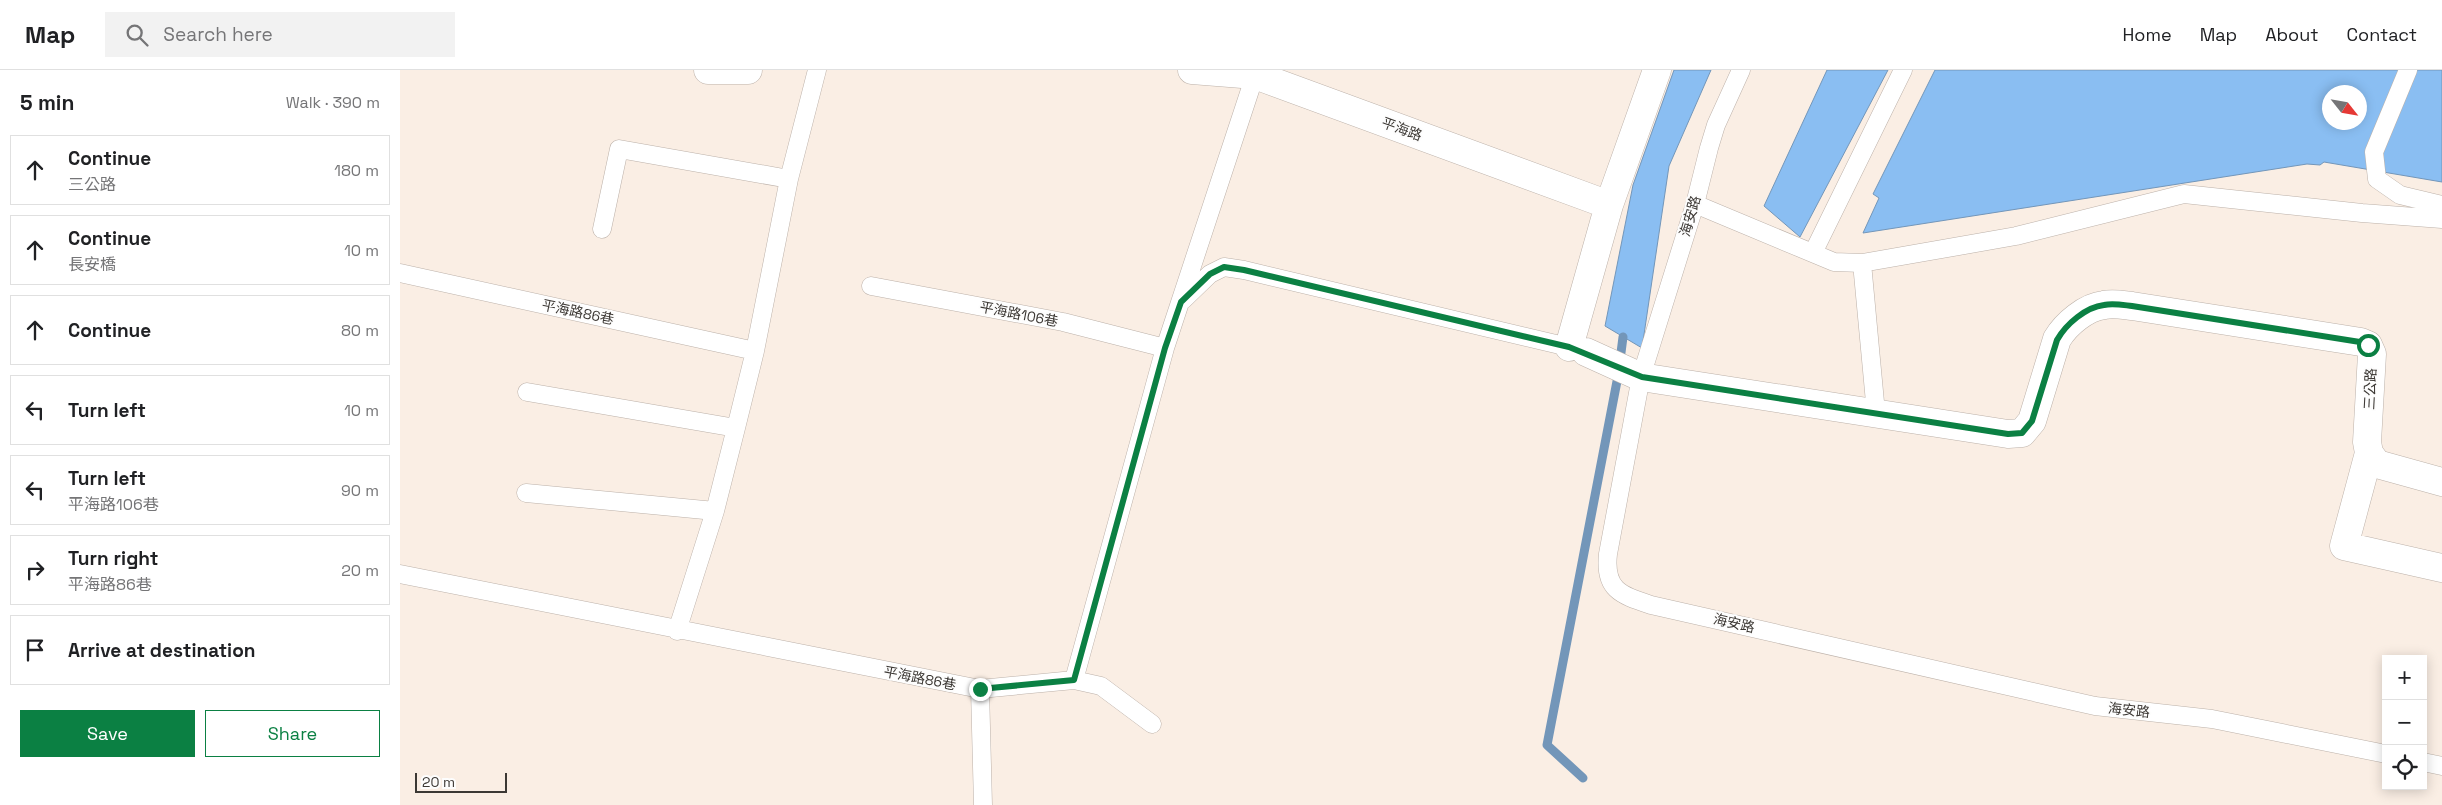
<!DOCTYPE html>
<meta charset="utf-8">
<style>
:root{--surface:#fff;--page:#f2f2f2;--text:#202124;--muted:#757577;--line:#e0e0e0;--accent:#0b8043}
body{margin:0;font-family:"Space Grotesk","Noto Sans TC",sans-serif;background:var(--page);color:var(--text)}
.controls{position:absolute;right:15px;bottom:15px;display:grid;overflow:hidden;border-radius:0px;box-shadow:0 2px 12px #0003}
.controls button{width:45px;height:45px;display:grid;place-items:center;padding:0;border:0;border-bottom:1px solid var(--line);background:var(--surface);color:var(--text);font:25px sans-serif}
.compass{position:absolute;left:1922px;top:15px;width:45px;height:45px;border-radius:50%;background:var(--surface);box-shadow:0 2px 12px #0003;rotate:121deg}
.scale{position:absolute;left:15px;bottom:12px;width:92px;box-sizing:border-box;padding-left:5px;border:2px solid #3c3834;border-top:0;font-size:14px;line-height:18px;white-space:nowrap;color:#3c3834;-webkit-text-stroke:4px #fdfdfd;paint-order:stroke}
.stop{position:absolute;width:15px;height:15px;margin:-11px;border:4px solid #0b8043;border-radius:50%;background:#fff}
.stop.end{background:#0b8043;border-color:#fff;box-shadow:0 1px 5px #0008}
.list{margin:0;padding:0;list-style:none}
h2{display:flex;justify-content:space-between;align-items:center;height:65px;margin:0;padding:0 20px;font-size:21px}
h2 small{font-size:16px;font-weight:400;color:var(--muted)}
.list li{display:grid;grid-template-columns:32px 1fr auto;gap:15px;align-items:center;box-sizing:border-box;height:70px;margin:0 10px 10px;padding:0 10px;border:1px solid var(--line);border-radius:0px}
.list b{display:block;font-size:19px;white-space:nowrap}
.list p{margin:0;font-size:16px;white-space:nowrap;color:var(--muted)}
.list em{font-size:16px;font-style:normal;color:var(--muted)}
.actions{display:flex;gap:10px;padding:15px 20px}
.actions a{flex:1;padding:11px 0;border:1px solid var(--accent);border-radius:0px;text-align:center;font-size:18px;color:var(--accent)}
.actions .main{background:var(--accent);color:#fff}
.icon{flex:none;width:28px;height:28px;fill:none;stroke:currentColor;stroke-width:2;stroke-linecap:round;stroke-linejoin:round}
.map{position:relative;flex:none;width:2042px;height:735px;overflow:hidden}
header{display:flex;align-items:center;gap:30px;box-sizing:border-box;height:70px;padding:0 25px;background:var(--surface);border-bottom:1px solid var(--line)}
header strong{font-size:24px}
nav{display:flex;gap:28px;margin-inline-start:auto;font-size:18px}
.search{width:350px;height:45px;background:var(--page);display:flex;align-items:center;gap:12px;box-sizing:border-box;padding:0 18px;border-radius:0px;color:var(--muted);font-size:19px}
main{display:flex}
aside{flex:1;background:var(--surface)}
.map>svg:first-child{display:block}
.water{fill:#8abef2;stroke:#7396b9;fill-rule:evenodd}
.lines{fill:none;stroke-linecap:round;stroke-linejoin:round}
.stream{stroke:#7396b9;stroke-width:9}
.service-casing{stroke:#bcb1a9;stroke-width:19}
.minor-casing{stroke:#bcb1a9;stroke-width:29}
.service{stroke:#fff;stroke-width:18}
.minor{stroke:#fff;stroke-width:28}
.route{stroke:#0b8043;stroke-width:6}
.labels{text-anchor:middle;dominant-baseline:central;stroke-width:4;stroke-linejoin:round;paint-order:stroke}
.street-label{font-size:14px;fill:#3c3834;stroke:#fdfdfd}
</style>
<header>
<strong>Map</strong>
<div class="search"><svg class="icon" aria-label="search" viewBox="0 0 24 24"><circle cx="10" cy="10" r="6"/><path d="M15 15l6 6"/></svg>Search here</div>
<nav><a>Home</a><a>Map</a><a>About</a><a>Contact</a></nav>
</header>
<main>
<aside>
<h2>5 min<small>Walk · 390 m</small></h2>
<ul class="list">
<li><svg class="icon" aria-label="ahead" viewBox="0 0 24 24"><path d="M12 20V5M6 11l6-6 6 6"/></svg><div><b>Continue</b><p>三公路</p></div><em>180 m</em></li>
<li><svg class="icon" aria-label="ahead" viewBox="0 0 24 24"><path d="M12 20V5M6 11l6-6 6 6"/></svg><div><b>Continue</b><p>長安橋</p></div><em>10 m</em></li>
<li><svg class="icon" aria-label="ahead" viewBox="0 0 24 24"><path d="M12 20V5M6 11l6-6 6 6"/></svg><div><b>Continue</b></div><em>80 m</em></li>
<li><svg class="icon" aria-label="left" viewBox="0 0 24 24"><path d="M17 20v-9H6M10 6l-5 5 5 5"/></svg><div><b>Turn left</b></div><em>10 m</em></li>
<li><svg class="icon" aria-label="left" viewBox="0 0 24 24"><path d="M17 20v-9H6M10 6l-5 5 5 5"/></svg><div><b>Turn left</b><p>平海路106巷</p></div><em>90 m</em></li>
<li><svg class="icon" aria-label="right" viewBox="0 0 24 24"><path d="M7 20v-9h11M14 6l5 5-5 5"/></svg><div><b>Turn right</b><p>平海路86巷</p></div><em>20 m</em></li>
<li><svg class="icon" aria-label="arrive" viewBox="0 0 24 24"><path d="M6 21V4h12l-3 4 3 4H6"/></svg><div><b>Arrive at destination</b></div></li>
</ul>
<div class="actions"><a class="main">Save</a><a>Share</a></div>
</aside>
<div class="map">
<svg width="2042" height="735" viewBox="0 0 2042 735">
<rect width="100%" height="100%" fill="#faeee4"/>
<!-- water -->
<path class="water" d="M1274 0H1311L1269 96 1242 278 1205 256 1233 115Z
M1427 0H1488L1400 167 1364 136Z
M1535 0H2042V112L1924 92 1920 95 1907 94 1463 163 1479 128 1473 124ZM1930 22H1960V52H1930Z"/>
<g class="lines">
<!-- stream -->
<path class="stream" d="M1183 708 1147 675 1218 306 1223 267"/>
<defs>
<path id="service" d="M1341 0 1316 55 1309 78 1295 134 1241 307 1208 484C1204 520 1221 525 1251 535L1695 636 1812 649 1986 684
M2008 0 1974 82 1977 109 2000 125 2042 135
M1295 134 1434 192 1462 193 1616 166 1784 124 1962 143 2042 149
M202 159 219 79 389 109
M1413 183 1503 0
M1462 193 1476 343
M0 203 355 281
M471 216 663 252 765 278
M783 230 810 204 824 197 844 200 1177 279
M127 322 336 358
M126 423 315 441
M0 504 580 619 674 610 701 616 752 654
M277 561 315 441 336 358 355 281 389 109 417 0
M674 610 765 278 855 5
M580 619 583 735
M2023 692 2042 696"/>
<path id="minor" d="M308 0H348
M792 0 855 5 1209 135
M1169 277 1209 135 1257 0
M1186 282 1241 307 1608 364 1622 363 1632 351 1657 269C1666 254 1686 237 1704 235 1713 233 1723 235 1732 236L1961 272 1968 275 1972 284 1967 372 1969 383 1977 394 2042 412
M1969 383 1944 476 2042 498"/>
</defs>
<!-- service casing -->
<use href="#service" class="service-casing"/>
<!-- minor casing -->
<use href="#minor" class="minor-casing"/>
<!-- service -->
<use href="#service" class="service"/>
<!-- minor -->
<use href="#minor" class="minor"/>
</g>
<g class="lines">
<!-- route -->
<path class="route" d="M580 619 674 610 765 278 781 232 810 204 824 197 844 200 1169 277 1242 307 1608 364 1622 363 1632 351 1657 270C1666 254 1686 237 1704 235 1713 233 1723 235 1732 236L1960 272 1968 275"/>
</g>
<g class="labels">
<!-- street labels -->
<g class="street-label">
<text transform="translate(1002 59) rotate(20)">平海路</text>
<text transform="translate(1290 146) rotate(-74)">海安路</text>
<text transform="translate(178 242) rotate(12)">平海路86巷</text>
<text transform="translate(619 244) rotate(11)">平海路106巷</text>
<text transform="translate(1970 319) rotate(-87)">三公路</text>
<text transform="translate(1334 553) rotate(13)">海安路</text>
<text transform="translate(520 608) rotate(11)">平海路86巷</text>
<text transform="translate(1729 640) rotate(6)">海安路</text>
</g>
</g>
</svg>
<div class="controls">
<button>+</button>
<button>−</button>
<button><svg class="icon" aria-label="locate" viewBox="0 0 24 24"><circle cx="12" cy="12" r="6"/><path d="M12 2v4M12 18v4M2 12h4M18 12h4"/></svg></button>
</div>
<svg class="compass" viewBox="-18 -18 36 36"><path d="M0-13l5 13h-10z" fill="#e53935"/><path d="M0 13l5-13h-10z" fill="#757577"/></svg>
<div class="scale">20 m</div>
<div class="stop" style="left:1968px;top:275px"></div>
<div class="stop end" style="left:580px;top:619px"></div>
</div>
</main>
